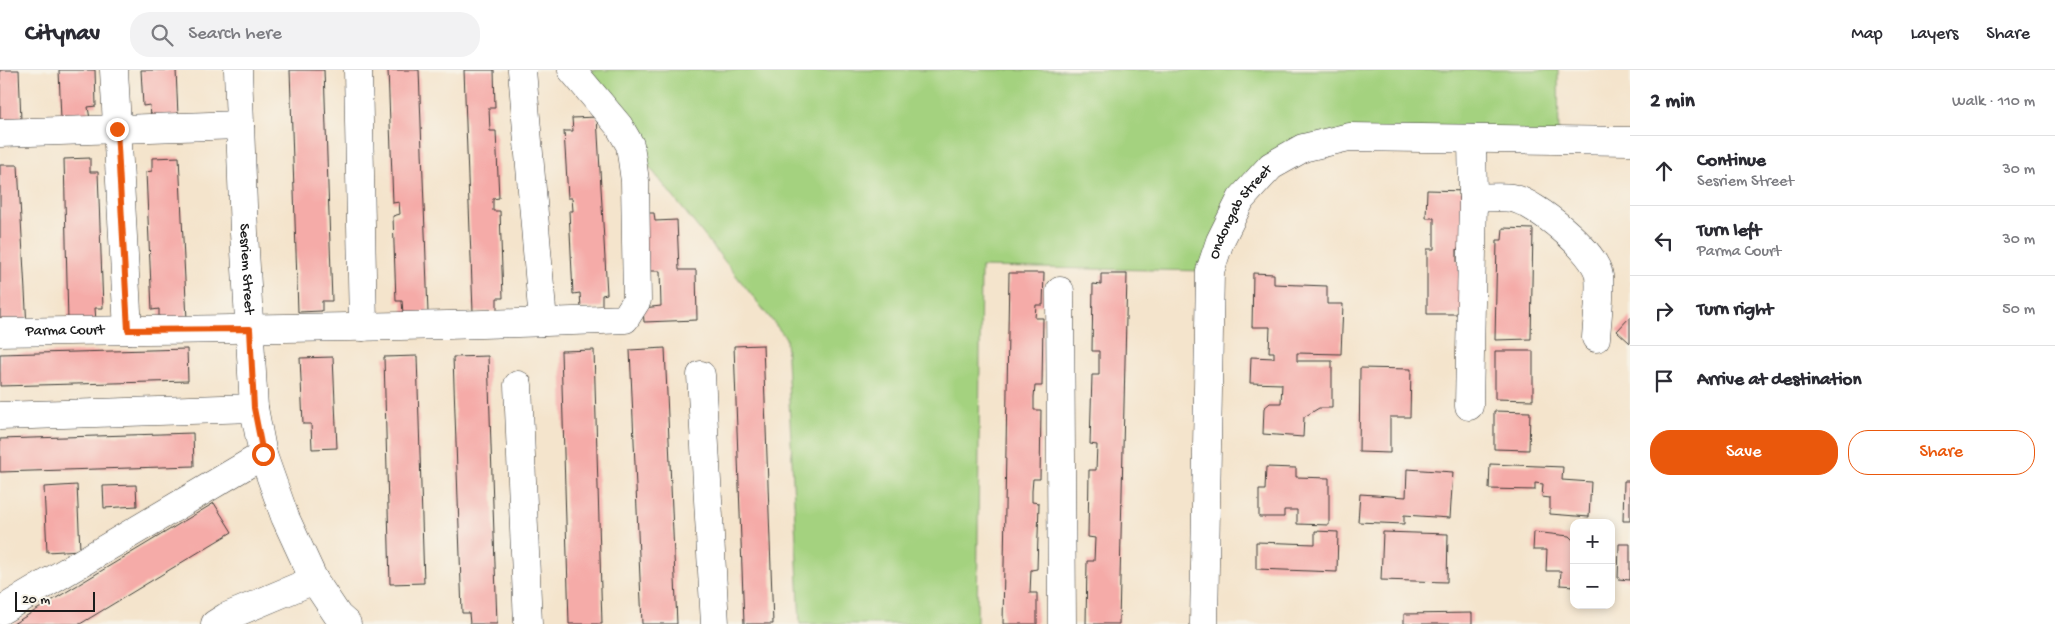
<!DOCTYPE html>
<meta charset="utf-8">
<style>
:root{--surface:#fff;--page:#f2f2f3;--text:#2b2b33;--muted:#7c7c81;--line:#e1e1e2;--accent:#ea580c}
body{margin:0;font-family:"Gochi Hand",sans-serif;background:var(--page);color:var(--text)}
.controls{position:absolute;right:15px;bottom:15px;display:grid;overflow:hidden;border-radius:10px;box-shadow:0 2px 8px #0003}
.controls button{width:45px;height:45px;display:grid;place-items:center;padding:0;border:0;border-bottom:1px solid var(--line);background:var(--surface);color:var(--text);font:25px sans-serif}
.scale{position:absolute;left:15px;bottom:12px;width:80px;box-sizing:border-box;padding-left:5px;border:2px solid #1c1c1c;border-top:0;font-size:14px;line-height:18px;white-space:nowrap;color:#1c1c1c;-webkit-text-stroke:4px #f7f3e8;paint-order:stroke}
.stop{position:absolute;width:15px;height:15px;margin:-11px;border:4px solid #ea580c;border-radius:50%;background:#fff}
.stop.end{background:#ea580c;border-color:#fff;box-shadow:0 1px 5px #0008}
.list{margin:0;padding:0;list-style:none}
h2{display:flex;justify-content:space-between;align-items:center;height:65px;margin:0;padding:0 20px;font-size:21px}
h2 small{font-size:16px;font-weight:400;color:var(--muted)}
.list li{display:grid;grid-template-columns:32px 1fr auto;gap:15px;align-items:center;box-sizing:border-box;height:70px;padding:0 20px;border-top:1px solid var(--line)}
.list b{display:block;font-size:19px;white-space:nowrap}
.list p{margin:0;font-size:16px;white-space:nowrap;color:var(--muted)}
.list em{font-size:16px;font-style:normal;color:var(--muted)}
.actions{display:flex;gap:10px;padding:15px 20px}
.actions a{flex:1;padding:11px 0;border:1px solid var(--accent);border-radius:20px;text-align:center;font-size:18px;color:var(--accent)}
.actions .main{background:var(--accent);color:#fff}
.icon{flex:none;width:28px;height:28px;fill:none;stroke:currentColor;stroke-width:2;stroke-linecap:round;stroke-linejoin:round}
.map{position:relative;flex:none;width:1630px;height:554px;overflow:hidden}
header{display:flex;align-items:center;gap:30px;box-sizing:border-box;height:70px;padding:0 25px;background:var(--surface);border-bottom:1px solid var(--line)}
header strong{font-size:24px}
nav{display:flex;gap:28px;margin-inline-start:auto;font-size:18px}
.search{width:350px;height:45px;background:var(--page);display:flex;align-items:center;gap:12px;box-sizing:border-box;padding:0 18px;border-radius:20px;color:var(--muted);font-size:19px}
main{display:flex}
aside{flex:1;background:var(--surface)}
.map>svg:first-child{display:block}
.green{fill:#a4d27f;stroke:#60774e}
.building{fill:#f5aba8}
.lines{fill:none;stroke-linecap:round;stroke-linejoin:round}
.minor-casing{stroke:#3c3a36;stroke-width:29}
.minor{stroke:#fff;stroke-width:28}
.route{stroke:#ea580c;stroke-width:6}
.labels{text-anchor:middle;dominant-baseline:central;stroke-width:4;stroke-linejoin:round;paint-order:stroke}
.street-label{font-size:15px;fill:#1c1c1c;stroke:#f7f3e8}
</style>
<header>
<strong>Citynav</strong>
<div class="search"><svg class="icon" aria-label="search" viewBox="0 0 24 24"><circle cx="10" cy="10" r="6"/><path d="M15 15l6 6"/></svg>Search here</div>
<nav><a>Map</a><a>Layers</a><a>Share</a></nav>
</header>
<main>
<div class="map">
<svg width="1630" height="554" viewBox="0 0 1630 554">
<rect width="100%" height="100%" fill="#f7f3e8"/>
<filter id="ink" filterUnits="userSpaceOnUse"><feTurbulence type="fractalNoise" baseFrequency=".02" numOctaves="2"/><feDisplacementMap in="SourceGraphic" scale="10" xChannelSelector="R" yChannelSelector="G"/><feConvolveMatrix kernelMatrix="1 2 1 2 8 2 1 2 1" color-interpolation-filters="sRGB"/></filter>
<filter id="wash" filterUnits="userSpaceOnUse"><feTurbulence type="fractalNoise" baseFrequency=".0096" numOctaves="4" result="noise"/><feDisplacementMap in="SourceGraphic" scale="20" xChannelSelector="R" yChannelSelector="G"/><feGaussianBlur stdDeviation="1.12" result="paint"/><feColorMatrix in="noise" values="0 0 0 0 0 0 0 0 0 0 0 0 0 0 0 0 0 1.4 0 .05"/><feComposite in="paint" operator="in"/></filter>
<g filter="url(#wash)">
<rect width="100%" height="100%" fill="#f4e4cc"/>
<!-- green -->
<path class="green" d="M572 0H1558L1559 70 1349 67 1271 96 1210 201 981 197 977 554H800L786 268Z"/>
<g id="blocks">
<!-- building -->
<path class="building" d="M0 0H19L21 51 0 52Z
M59 0H95L96 36 88 37 90 49 61 50Z
M141 0H176L178 46 151 47 150 35 143 36Z
M290 0H324L332 231H322V241L298 242Z
M388 0H419L428 243 403 244 402 231H396L393 146 400 144 399 132 393 133Z
M464 0H494L495 38H489L490 61H496L499 128 493 129V141H500L503 228H497V241L473 242Z
M597 47 607 224 602 225V237L581 238 580 223 573 224 569 141H573L572 128H568L564 61H573L572 48Z
M179 87 187 250 159 251V239L152 240 146 102 152 101V88Z
M90 88V102H98L103 238H95L96 251 68 252 64 89Z
M0 95H18L27 257 0 258Z
M1427 120 1467 121 1466 180 1457 179V192H1462V244H1427V179H1434V148H1426Z
M639 143H654L655 151 677 150 679 200H696L697 250 644 252 643 238 661 236 660 201H642Z
M1503 158 1533 159 1531 269 1495 270 1497 170H1502Z
M1009 203H1044L1043 235H1036L1035 248H1043L1042 316H1035L1034 327V340H1041L1040 409H1033L1032 421V432L1039 433 1037 499 1031 500 1030 523H1037V554H1003Z
M1253 203 1274 204V214L1327 216V234H1343L1341 284 1297 283V291H1332V338H1319L1304 347 1303 367 1263 364 1264 338 1270 333H1281L1282 314 1250 313 1251 287 1274 288V282H1269L1270 257H1252Z
M1101 204H1127L1119 554H1086L1087 491H1094L1095 468 1088 467 1089 400H1096L1097 375 1090 374 1092 305H1099V281H1092L1093 214 1101 215Z
M1630 247V273L1617 261Z
M763 275 773 554H744L734 276Z
M665 278 677 554H642L630 280Z
M187 279 188 311 0 316V284Z
M594 280 602 554H569L561 281Z
M1495 281H1533V330L1495 329Z
M417 286 424 513 390 514 384 287Z
M488 286 497 554H470L469 543H462L453 287Z
M333 287 337 378 312 379 311 354H303L300 288Z
M1360 298 1411 299 1410 347H1390V383L1359 382Z
M1494 341 1530 342 1529 380 1494 379Z
M193 363 194 396 0 402V369Z
M1490 394 1563 397 1562 410 1591 412 1589 447 1550 444V428L1542 427 1543 414 1535 413V420L1489 419Z
M1266 397 1296 398V407L1329 408V455L1297 454V440H1284V447H1259V420H1265Z
M1407 399 1453 402 1450 448 1404 445V454L1358 452 1360 424 1406 427Z
M1624 411H1630V451H1623Z
M77 415 80 480 47 482 44 417Z
M136 415 137 436 104 438 103 416Z
M214 433 232 462 85 551 80 554H13Z
M1315 461 1338 462 1337 502 1256 499V472L1315 474Z
M1383 462 1448 464 1447 512 1381 510Z
M1534 462 1569 466 1574 471V516L1560 515 1561 501H1546L1547 480H1533Z
M1619 474H1630V510L1618 509Z
M1472 543V554H1404V544Z"/>
</g>
</g>
<g filter="url(#ink)">
<use href="#blocks" fill-opacity="0" stroke="#3c3a36" stroke-width="1"/>
<g class="lines">
<defs>
<g id="minor">
<path d="M114 0 128 260"/>
<path id="s1" d="M238 0 244 163 254 338 263 385 285 447 314 510 338 546 347 554"/>
<path d="M358 0 363 257"/>
<path d="M522 0 543 252"/>
<path d="M0 63 240 55"/>
<path d="M1473 128C1485 128 1500 126 1512 128 1535 132 1596 182 1599 206 1601 223 1597 250 1596 268"/>
<path d="M1060 221 1062 554"/>
<path id="s2" d="M0 262C208 259 417 258 625 249L637 230 635 111 630 75 619 56 572 0"/>
<path d="M701 305 715 554"/>
<path d="M518 315 528 554"/>
<path d="M1469 336 1473 128 1472 69"/>
<path d="M0 346 254 338"/>
<path d="M0 541 263 385"/>
<path d="M215 554 226 547 314 510"/>
<path id="s3" d="M1204 554 1210 201 1220 171 1241 129 1271 96 1303 78 1349 67 1630 71"/>
</g>
</defs>
<!-- minor casing -->
<use href="#minor" class="minor-casing"/>
<!-- minor -->
<use href="#minor" class="minor"/>
</g>
</g>
<g class="lines" filter="url(#ink)">
<!-- route -->
<path class="route" d="M117 59 128 260 250 259 254 338 263 384"/>
</g>
<g class="labels">
<!-- street labels -->
<g class="street-label">
<text stroke="none"><textPath href="#s3" startOffset="420">Ondongab Street</textPath></text>
<text stroke="none"><textPath href="#s1" startOffset="199">Sesriem Street</textPath></text>
<text stroke="none"><textPath href="#s2" startOffset="65">Parma Court</textPath></text>
</g>
</g>
</svg>
<div class="controls">
<button>+</button>
<button>−</button>
</div>
<div class="scale">20 m</div>
<div class="stop" style="left:263px;top:384px"></div>
<div class="stop end" style="left:117px;top:59px"></div>
</div>
<aside>
<h2>2 min<small>Walk · 110 m</small></h2>
<ul class="list">
<li><svg class="icon" aria-label="ahead" viewBox="0 0 24 24"><path d="M12 20V5M6 11l6-6 6 6"/></svg><div><b>Continue</b><p>Sesriem Street</p></div><em>30 m</em></li>
<li><svg class="icon" aria-label="left" viewBox="0 0 24 24"><path d="M17 20v-9H6M10 6l-5 5 5 5"/></svg><div><b>Turn left</b><p>Parma Court</p></div><em>30 m</em></li>
<li><svg class="icon" aria-label="right" viewBox="0 0 24 24"><path d="M7 20v-9h11M14 6l5 5-5 5"/></svg><div><b>Turn right</b></div><em>50 m</em></li>
<li><svg class="icon" aria-label="arrive" viewBox="0 0 24 24"><path d="M6 21V4h12l-3 4 3 4H6"/></svg><div><b>Arrive at destination</b></div></li>
</ul>
<div class="actions"><a class="main">Save</a><a>Share</a></div>
</aside>
</main>
